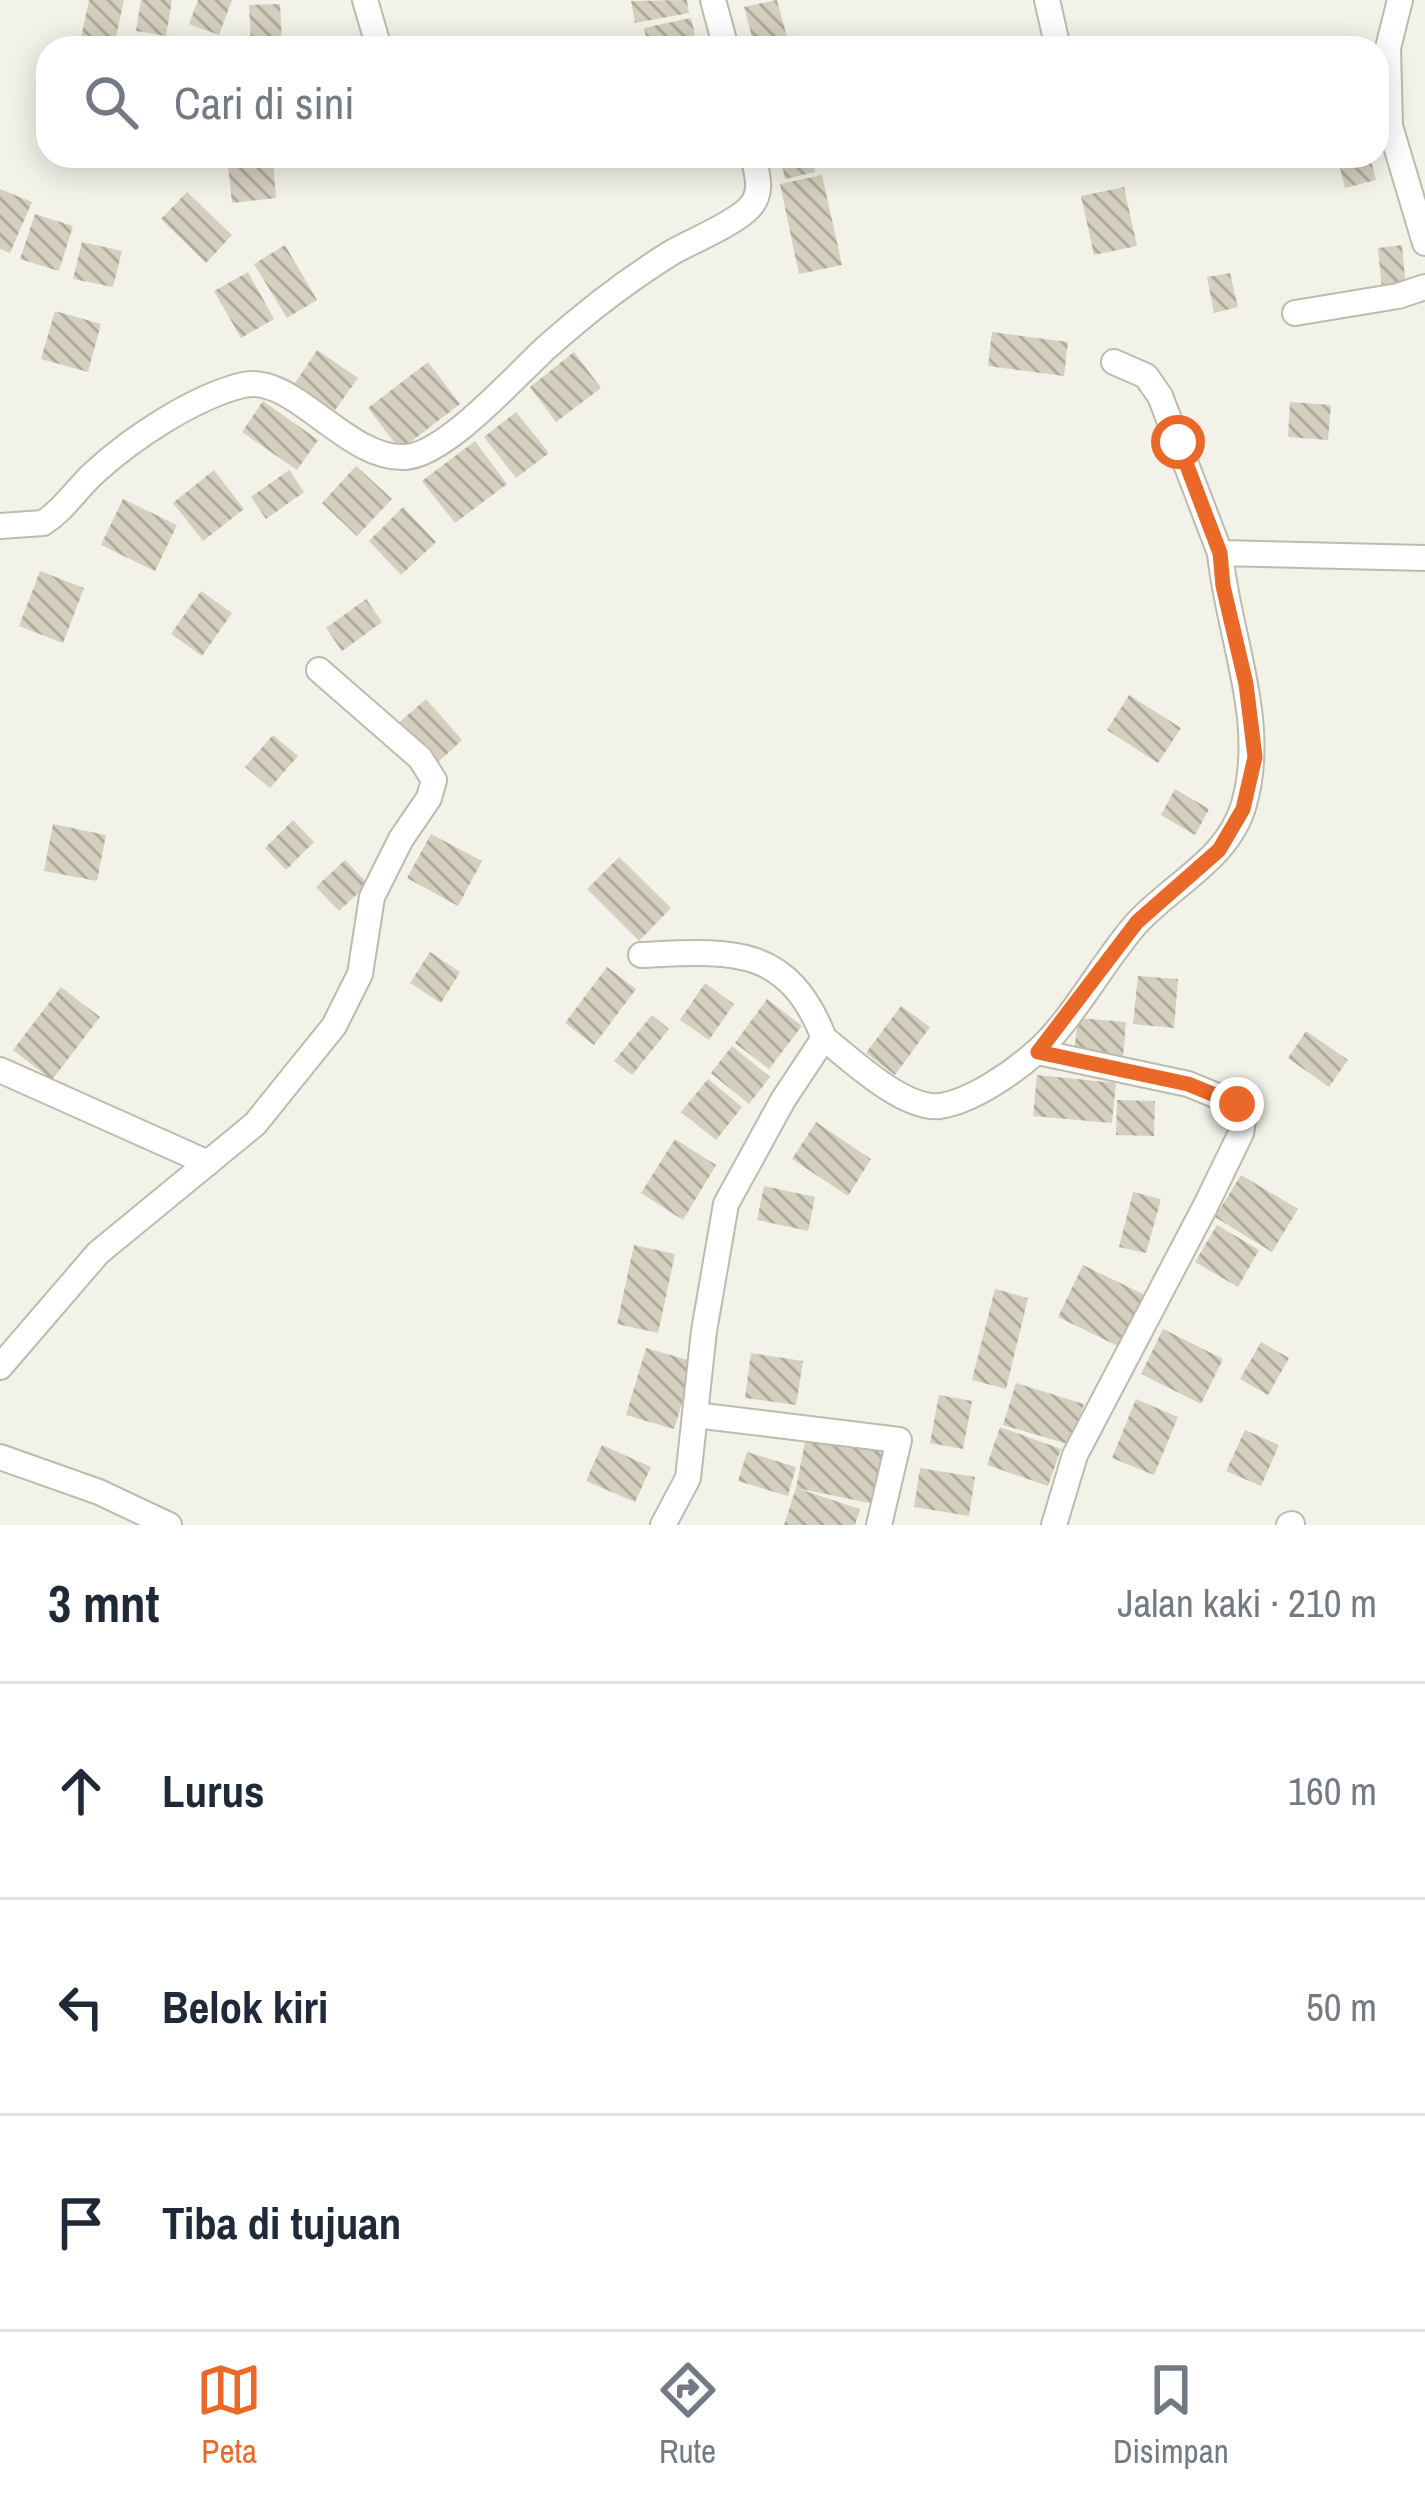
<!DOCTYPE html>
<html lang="id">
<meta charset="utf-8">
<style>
:root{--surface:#fff;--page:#f2f2f3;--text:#1f2937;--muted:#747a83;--line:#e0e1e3;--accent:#eb6928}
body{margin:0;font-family:"Archivo Narrow",sans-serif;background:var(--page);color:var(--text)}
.stop{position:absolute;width:36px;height:36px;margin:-27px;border:9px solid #eb6928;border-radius:50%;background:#fff}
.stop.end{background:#eb6928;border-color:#fff;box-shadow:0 3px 12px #0008}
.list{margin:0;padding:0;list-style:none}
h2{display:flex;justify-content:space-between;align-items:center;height:156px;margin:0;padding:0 48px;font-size:51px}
h2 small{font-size:39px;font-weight:400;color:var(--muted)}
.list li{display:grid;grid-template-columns:78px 1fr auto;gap:36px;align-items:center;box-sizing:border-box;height:216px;padding:0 48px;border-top:3px solid var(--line)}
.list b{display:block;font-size:45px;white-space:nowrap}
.list em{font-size:39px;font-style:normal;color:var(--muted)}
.icon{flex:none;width:66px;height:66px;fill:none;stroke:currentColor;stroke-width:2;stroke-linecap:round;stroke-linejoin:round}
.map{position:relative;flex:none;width:1425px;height:1525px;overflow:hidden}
.search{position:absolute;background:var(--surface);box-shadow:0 6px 30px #0003;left:36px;right:36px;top:36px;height:132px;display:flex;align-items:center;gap:30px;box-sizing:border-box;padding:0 42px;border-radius:36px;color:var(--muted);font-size:45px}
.sheet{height:804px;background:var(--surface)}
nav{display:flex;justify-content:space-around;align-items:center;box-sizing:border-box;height:168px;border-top:3px solid var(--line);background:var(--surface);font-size:33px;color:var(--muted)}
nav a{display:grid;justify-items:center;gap:6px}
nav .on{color:var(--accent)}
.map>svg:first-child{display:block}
.building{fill:url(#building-back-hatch)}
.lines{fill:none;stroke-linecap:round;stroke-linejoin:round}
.minor-casing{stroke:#bebbac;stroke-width:28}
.minor{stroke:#fff;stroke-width:24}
.route{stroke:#eb6928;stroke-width:15}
</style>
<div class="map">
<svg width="1425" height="1525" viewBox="0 0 1425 1525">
<defs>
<pattern id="building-back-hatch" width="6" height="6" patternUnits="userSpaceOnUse" patternTransform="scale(3)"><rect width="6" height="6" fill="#d4cfbf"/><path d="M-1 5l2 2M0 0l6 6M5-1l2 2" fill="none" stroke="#aeaa9c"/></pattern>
</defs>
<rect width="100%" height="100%" fill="#f3f2e9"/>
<!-- building -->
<path class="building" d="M89 0H124L114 45 81 38Z
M141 0H172L166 36 136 31Z
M198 0H232L219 35 189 24Z
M687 0 689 13 635 23 631 1Z
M777 0 790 48H755L744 7Z
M280 4 282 44 251 46 249 5Z
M691 18 695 35 648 46 644 28Z
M780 156H812L815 172 785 179Z
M1337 156H1370L1376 180 1345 188Z
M273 161 276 198 232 203 228 165Z
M822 175 842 265 799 274 780 184Z
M1124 187 1137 246 1094 255 1081 196Z
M0 189 32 202 10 253 0 249Z
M187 192 232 235 206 263 161 219Z
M35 214 73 226 59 271 20 259Z
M82 242 122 251 113 287 73 279Z
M285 245 317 300 287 318 254 264Z
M1402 245 1406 288 1382 290 1378 248Z
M248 272 274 319 241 338 214 291Z
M1230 273 1238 307 1214 313 1207 277Z
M55 311 101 324 88 372 41 359Z
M992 332 1068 342 1064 376 988 366Z
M317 350 358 378 335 410 295 383Z
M574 352 601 388 556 422 530 387Z
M428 362 460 404 400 450 368 408Z
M263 401 318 440 297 470 242 432Z
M1290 402 1331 405 1328 440 1288 437Z
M516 412 549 453 516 478 484 437Z
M475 441 507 484 455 523 422 481Z
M356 466 392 499 357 536 322 503Z
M214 470 244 509 203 541 173 503Z
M289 470 304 492 266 519 251 497Z
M123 499 177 525 155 571 101 545Z
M403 507 436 542 401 575 369 541Z
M40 571 84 588 63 643 19 626Z
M201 591 232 613 202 656 171 634Z
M366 599 382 622 342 651 326 628Z
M1129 695 1181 728 1158 763 1107 730Z
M426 699 462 740 432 768 395 726Z
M273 735 298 756 270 788 245 767Z
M1175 789 1209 809 1195 835 1161 815Z
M293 820 314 842 286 870 265 848Z
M53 824 106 835 97 881 44 871Z
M431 834 482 861 458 906 407 878Z
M619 857 671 908 639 941 587 889Z
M345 860 368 884 339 911 316 887Z
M430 952 460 972 441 1003 410 983Z
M607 967 636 989 594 1045 565 1023Z
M1138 976 1178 979 1174 1028 1133 1024Z
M705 983 734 1004 709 1040 680 1020Z
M61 987 100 1017 52 1080 13 1050Z
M767 999 802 1026 769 1069 735 1043Z
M901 1006 930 1027 895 1075 866 1053Z
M652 1015 669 1029 632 1075 614 1061Z
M1078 1018 1126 1022 1123 1057 1074 1052Z
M1306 1031 1348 1060 1329 1087 1288 1058Z
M732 1046 770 1077 749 1104 711 1073Z
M1037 1075 1116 1083 1112 1123 1033 1116Z
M708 1079 742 1107 716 1140 681 1112Z
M1117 1100 1155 1101 1154 1136 1116 1135Z
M816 1122 871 1159 848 1196 792 1159Z
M675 1139 716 1165 683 1220 641 1193Z
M1241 1175 1298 1209 1272 1252 1215 1217Z
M764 1186 815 1197 808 1231 757 1220Z
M1133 1192 1161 1199 1146 1253 1119 1247Z
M1217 1225 1259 1250 1238 1287 1195 1262Z
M634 1245 675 1254 658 1333 617 1324Z
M1083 1265 1147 1296 1122 1348 1058 1317Z
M995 1289 1028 1298 1006 1389 972 1380Z
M1163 1329 1223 1359 1201 1404 1141 1374Z
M1261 1342 1289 1358 1268 1395 1240 1379Z
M646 1348 695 1362 674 1429 626 1415Z
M751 1353 803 1361 796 1405 745 1398Z
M1016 1383 1084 1404 1071 1445 1003 1425Z
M939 1395 972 1401 963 1449 930 1443Z
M1136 1399 1178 1417 1154 1475 1112 1458Z
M1000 1427 1061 1449 1048 1486 987 1465Z
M1245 1430 1279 1445 1261 1486 1226 1471Z
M806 1437 889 1453 879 1505 796 1488Z
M602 1445 651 1467 635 1502 586 1481Z
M747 1452 796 1467 788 1496 738 1481Z
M920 1468 975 1477 969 1516 914 1507Z
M796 1488 860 1509 855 1525H784Z"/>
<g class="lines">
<defs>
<path id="minor" d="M365 0 379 48
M713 0 726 48
M1047 0 1058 48
M1400 0 1388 48 1390 126 1425 243
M1295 313 1398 296 1425 287
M1114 362 1146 376 1160 396 1220 553
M0 526 43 523C64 510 77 488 95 472 132 438 194 397 243 385 293 373 346 460 405 457 446 455 516 375 547 347 586 312 626 281 671 253 692 241 734 224 749 208 764 193 757 174 753 156
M641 955C731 951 787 944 824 1038
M1038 1052 1188 1084 1237 1104 1244 1116 1241 1133 1206 1205 1075 1455 1054 1525
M0 1070 208 1163
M0 1367 98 1253 255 1124 334 1026 360 974 372 897 401 839 429 798 434 780 420 758 319 670
M695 1415 899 1440 879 1525
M0 1457 99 1492 169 1525
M663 1525 688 1478 704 1331 726 1204 783 1100 824 1038C851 1060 904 1110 940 1106 972 1101 1011 1074 1035 1053 1070 1024 1104 960 1136 924 1172 884 1229 859 1244 804 1268 720 1228 636 1220 553L1425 558
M1289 1525 1292 1524"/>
</defs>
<!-- minor casing -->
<use href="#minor" class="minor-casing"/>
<!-- minor -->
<use href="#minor" class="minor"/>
</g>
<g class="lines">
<!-- route -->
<path class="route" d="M1178 442 1220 553 1223 586 1246 684 1255 757 1243 809 1219 850 1137 922 1038 1052 1188 1084 1237 1104"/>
</g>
</svg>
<div class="stop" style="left:1178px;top:442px"></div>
<div class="stop end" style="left:1237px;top:1104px"></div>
<div class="search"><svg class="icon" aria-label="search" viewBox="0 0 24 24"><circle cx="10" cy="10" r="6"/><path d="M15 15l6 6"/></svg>Cari di sini</div>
</div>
<section class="sheet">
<h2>3 mnt<small>Jalan kaki · 210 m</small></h2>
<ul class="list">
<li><svg class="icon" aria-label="ahead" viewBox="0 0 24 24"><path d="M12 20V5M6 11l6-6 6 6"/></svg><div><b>Lurus</b></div><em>160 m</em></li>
<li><svg class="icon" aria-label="left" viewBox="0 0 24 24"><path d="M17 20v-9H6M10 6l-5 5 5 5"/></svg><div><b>Belok kiri</b></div><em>50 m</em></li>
<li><svg class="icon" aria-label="arrive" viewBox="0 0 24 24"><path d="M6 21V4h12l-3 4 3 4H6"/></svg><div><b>Tiba di tujuan</b></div></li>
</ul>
</section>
<nav>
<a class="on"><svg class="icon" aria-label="map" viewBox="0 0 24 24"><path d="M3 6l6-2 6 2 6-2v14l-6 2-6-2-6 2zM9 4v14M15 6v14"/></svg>Peta</a>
<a><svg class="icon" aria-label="directions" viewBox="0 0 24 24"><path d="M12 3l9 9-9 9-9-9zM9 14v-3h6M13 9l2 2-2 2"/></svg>Rute</a>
<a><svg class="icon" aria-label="saved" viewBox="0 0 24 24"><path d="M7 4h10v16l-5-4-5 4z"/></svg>Disimpan</a>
</nav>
